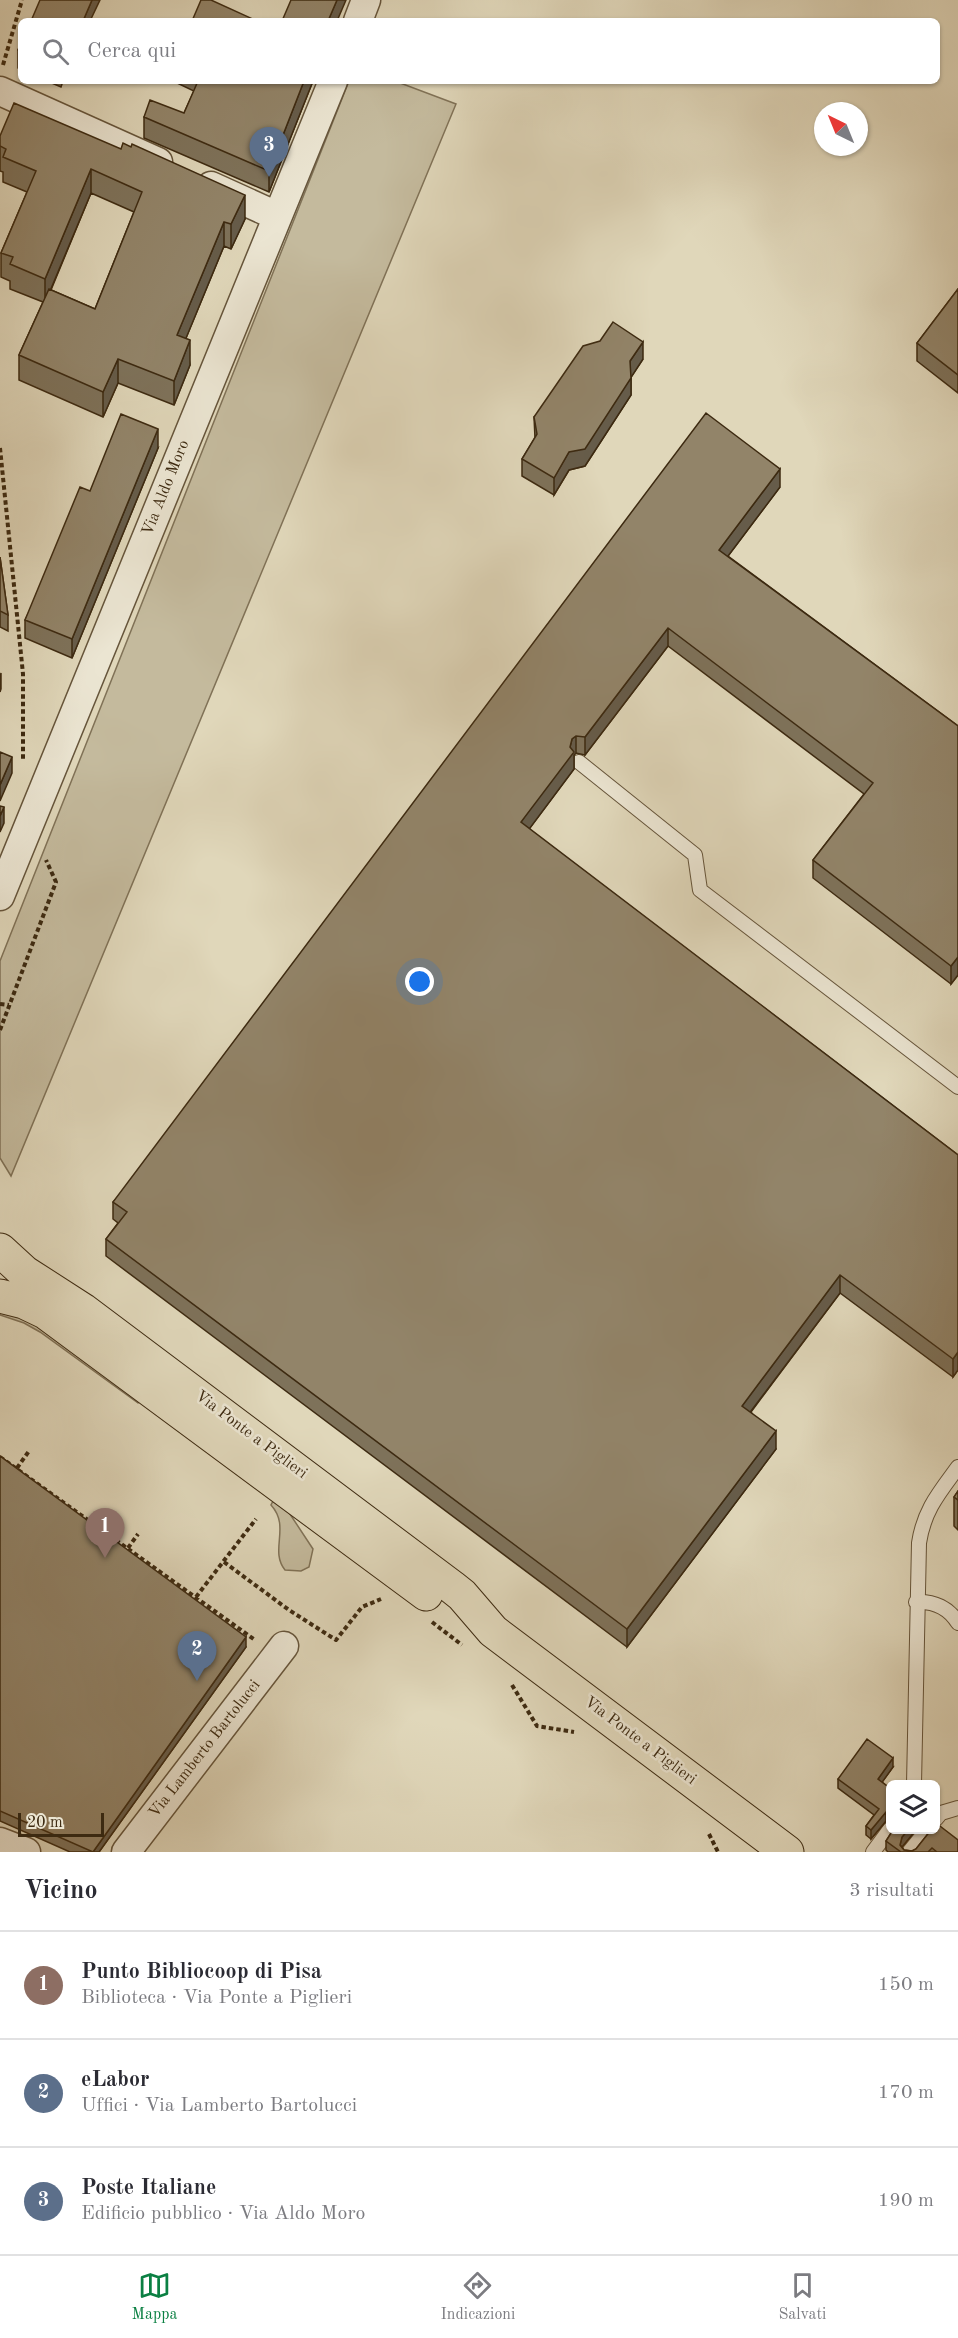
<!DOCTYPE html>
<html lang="it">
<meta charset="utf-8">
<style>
:root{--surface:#fff;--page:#f7f7f7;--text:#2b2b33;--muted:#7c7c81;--line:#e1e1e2;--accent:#0b8043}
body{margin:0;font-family:"Old Standard TT",serif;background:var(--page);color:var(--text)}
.controls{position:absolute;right:18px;bottom:18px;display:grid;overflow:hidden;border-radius:9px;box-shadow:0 2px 4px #0004}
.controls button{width:54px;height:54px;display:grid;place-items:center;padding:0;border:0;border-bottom:2px solid var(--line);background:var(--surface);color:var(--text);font:30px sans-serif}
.compass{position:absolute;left:814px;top:102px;width:54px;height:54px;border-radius:50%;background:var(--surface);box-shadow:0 2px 4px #0004;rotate:317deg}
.scale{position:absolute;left:18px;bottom:15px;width:86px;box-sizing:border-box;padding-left:6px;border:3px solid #3d2a11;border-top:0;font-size:16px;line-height:21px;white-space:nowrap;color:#3d2a11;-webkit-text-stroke:4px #ebe5d2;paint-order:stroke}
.you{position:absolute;left:420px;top:982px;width:21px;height:21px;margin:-15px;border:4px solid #fff;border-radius:50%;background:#1a73e8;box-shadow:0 0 0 9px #1a73e833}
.badge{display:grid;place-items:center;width:39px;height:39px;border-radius:50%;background:var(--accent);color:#fff;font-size:20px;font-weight:700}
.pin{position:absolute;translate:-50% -50px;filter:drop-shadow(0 2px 3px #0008)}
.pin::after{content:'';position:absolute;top:32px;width:21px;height:18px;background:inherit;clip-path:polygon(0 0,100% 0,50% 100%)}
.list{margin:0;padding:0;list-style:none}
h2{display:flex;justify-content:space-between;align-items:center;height:78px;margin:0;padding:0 24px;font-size:26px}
h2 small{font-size:20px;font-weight:400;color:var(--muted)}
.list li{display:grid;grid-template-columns:39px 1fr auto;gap:18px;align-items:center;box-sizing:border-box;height:108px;padding:0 24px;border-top:2px solid var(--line)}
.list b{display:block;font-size:22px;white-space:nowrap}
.list p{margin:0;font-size:20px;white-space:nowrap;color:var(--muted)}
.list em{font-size:20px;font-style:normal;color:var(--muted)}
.icon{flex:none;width:33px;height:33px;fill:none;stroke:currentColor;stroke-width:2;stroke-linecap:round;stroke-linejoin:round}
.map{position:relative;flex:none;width:958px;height:1852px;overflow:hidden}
.search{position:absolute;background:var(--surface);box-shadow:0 2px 4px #0004;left:18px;right:18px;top:18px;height:66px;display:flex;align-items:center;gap:15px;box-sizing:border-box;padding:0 21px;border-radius:9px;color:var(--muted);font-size:22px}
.sheet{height:402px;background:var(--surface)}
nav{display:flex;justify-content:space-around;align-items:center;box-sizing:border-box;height:84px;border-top:2px solid var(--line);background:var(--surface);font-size:16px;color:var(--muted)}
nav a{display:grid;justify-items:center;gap:3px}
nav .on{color:var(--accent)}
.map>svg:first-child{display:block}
.green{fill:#c4ba9d;stroke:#807257;stroke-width:1.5}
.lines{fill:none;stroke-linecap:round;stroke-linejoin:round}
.lane-casing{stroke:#66553b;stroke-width:16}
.street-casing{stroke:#66553b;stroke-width:31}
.primary-casing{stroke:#3d2a11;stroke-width:35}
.path{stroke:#3d2a11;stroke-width:4;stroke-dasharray:4.5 3;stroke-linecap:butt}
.lane{stroke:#ebe5d2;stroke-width:14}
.street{stroke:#ebe5d2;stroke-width:28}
.primary{stroke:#e0d7ba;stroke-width:33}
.wall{fill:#7e725a;stroke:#3d2a11;stroke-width:1.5;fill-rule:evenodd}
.shaded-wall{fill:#665c4a;stroke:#3d2a11;stroke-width:1.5}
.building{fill:#928469;stroke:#3d2a11;stroke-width:1.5}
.labels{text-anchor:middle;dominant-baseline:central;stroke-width:5;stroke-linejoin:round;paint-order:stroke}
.street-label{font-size:16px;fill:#3d2a11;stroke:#ebe5d2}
</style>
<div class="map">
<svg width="958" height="1852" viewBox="0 0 958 1852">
<rect width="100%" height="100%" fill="#e0d7ba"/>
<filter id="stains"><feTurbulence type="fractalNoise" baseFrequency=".00333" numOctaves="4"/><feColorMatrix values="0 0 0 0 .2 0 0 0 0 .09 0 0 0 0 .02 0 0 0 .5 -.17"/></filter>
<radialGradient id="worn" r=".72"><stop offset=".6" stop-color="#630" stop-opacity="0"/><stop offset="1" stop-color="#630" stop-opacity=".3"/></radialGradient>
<!-- green -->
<path class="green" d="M349 81H395L456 104 11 1176 0 1158V961Z
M0 1306 32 1317 141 1398 138 1403 40 1332 24 1323 0 1315Z
M273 1501 282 1502 313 1549 309 1567 301 1571 285 1570C269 1550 291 1527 271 1505Z"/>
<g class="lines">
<defs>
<path id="lane" d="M579 762 695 855 700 890 958 1087
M916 1602C934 1601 949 1608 958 1623
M914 1784 919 1543C924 1510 939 1493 958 1467
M936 1819 941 1813 958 1808
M873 1852 890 1829
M909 1852 927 1830"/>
<path id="street" d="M358 21 366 0
M0 91 158 162
M211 186 277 216
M0 896 333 81
M0 1842 26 1852
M126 1852 284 1646"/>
<path id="primary" d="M0 1250 24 1272 83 1310 452 1587 462 1595 493 1631 787 1852
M0 1296 24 1302 45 1312 426 1594"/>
</defs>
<!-- lane casing -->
<use href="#lane" class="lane-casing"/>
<!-- street casing -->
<use href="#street" class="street-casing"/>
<!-- primary casing -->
<use href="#primary" class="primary-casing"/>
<!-- path -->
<path class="path" d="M3 65 22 0
M0 448 23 674V760
M0 1004 9 1005
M0 1030 56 882 46 860
M0 1457 255 1640
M17 1468 29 1451
M128 1548 138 1534
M224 1562 289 1610 336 1640 362 1607 381 1599
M196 1597 256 1519
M432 1622 462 1645
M512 1685 537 1726 574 1732
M709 1834 718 1852"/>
<!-- lane -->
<use href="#lane" class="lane"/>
<!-- street -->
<use href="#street" class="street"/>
<!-- primary -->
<use href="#primary" class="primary"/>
</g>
<!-- wall -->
<path class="wall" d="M21 43V69L18 68V50Z
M47 81H63L61 87Z
M173 81H313L269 192 144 138V117L184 113 194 91Z
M0 136 245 219 231 249 224 246 186 338 190 365 174 405 118 383 103 417 19 380V355L43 302 10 289V281L1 277V253L27 192 3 182V172L0 171ZM91 193 134 212 95 309 51 290Z
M958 289V393L917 361V343Z
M643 359 631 377V395L585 466 569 470 554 495 522 476V459L535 438 534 417Z
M158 448 72 658 25 638V620L90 491Z
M780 487 728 556 958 726V975L951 984 813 878V860L864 794 668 646 585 755 576 753 574 755V769L529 829 958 1155V1370L953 1377 840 1293 751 1412 776 1449 627 1647 106 1256V1239L118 1223 113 1219V1202Z
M0 557 8 615V631L0 627Z
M0 1456 246 1647 99 1852H70L0 1821Z
M958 1491V1530L954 1526V1497Z
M893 1767 882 1782 891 1789V1821H886L871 1839 866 1835V1826L874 1815 838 1788V1779Z
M893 1830H916L902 1847 904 1850 912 1851 916 1849 931 1830 958 1852H888L886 1850V1841Z"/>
<!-- shaded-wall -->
<path class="shaded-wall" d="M92 0H100L90 21H83Z
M337 0H346L337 21H328Z
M304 81H313L269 192V171Z
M91 169V193L45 303V279Z
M245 195V219L231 249V224Z
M224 222V246L177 360V335Z
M190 340V365L174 405V381Z
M643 342V359L630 379V361Z
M118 359V383L103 417V392Z
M631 378V395L585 466 569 470 554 495V478L569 452Z
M158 429V448L72 658V639Z
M780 469V487L719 568V550Z
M668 628V646L585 755V737Z
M1 673V689L0 692V676Z
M576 736V753L574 755V769L521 840V822L570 747 572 739Z
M12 757V773L0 801V785Z
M4 807V823L0 832V816Z
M958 957V975L951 984V966Z
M840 1275V1293L742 1423V1406Z
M958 1352V1370L953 1377V1359Z
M776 1431V1449L627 1647V1629Z
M246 1637V1647L99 1852H93Z
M893 1758V1767L878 1788V1779Z
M886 1812V1821L871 1839V1830Z
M908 1830H916L902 1847 900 1845 902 1837Z"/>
<!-- building -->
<path class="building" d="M40 0H92L83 21H31Z
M201 0H211L257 21H192Z
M291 0H337L328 21H282Z
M21 43V52L18 50Z
M198 81H304L269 171 144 117 150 100 184 113Z
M14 103 121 149 123 143 131 147 132 144 245 195 231 224 224 222 177 335 190 340 174 381 118 359 103 392 19 355 49 289 95 309 142 192 91 169 45 279 10 264 13 257 1 253 36 171 3 157 6 149 0 146V136Z
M958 289V375L917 343Z
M613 322 643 342 630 361 631 378 585 449 569 452 554 478 522 459 537 434 534 417 583 346 600 341Z
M706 413 780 469 719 550 958 726V957L951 966 813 860 873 783 668 628 585 737 576 736 572 739 570 747 574 752 521 822 958 1155V1352L953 1359 840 1275 742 1406 776 1431 627 1629 106 1239 127 1212 113 1202Z
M121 414 158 429 72 639 25 620 80 487 90 491Z
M0 557 8 615 0 611Z
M0 752 12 757 0 785Z
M0 806 4 807 0 816Z
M0 1456 246 1637 93 1852 0 1811Z
M958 1491V1500L954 1497Z
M867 1739 893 1758 878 1779 891 1789V1812H886L871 1830 866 1826 879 1809 838 1779Z
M936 1823 958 1840V1852H937L932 1848 928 1852H901L886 1841 893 1830H908L902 1837 900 1845 904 1850 912 1851 916 1849 931 1830H936Z"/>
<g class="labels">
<!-- street labels -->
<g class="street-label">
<text transform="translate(166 488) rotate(-68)">Via Aldo Moro</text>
<text transform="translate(251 1435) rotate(37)">Via Ponte a Piglieri</text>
<text transform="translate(640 1741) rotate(37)">Via Ponte a Piglieri</text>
<text transform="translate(205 1749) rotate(-52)">Via Lamberto Bartolucci</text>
</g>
</g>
<rect width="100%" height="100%" filter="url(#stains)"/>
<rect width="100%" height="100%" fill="url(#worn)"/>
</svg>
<div class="controls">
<button><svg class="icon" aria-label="layers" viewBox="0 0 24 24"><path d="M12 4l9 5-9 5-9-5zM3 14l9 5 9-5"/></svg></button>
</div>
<svg class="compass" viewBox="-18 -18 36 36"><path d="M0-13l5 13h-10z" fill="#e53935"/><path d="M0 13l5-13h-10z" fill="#7c7c81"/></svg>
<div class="scale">20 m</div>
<div class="you"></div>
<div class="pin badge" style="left:105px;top:1558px;background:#8d6e63">1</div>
<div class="pin badge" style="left:197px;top:1681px;background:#5c6f8a">2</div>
<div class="pin badge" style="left:269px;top:177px;background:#5c6f8a">3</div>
<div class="search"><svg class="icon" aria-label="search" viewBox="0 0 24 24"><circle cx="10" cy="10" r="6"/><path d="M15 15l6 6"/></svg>Cerca qui</div>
</div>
<section class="sheet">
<h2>Vicino<small>3 risultati</small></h2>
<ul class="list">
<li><span class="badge" style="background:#8d6e63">1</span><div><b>Punto Bibliocoop di Pisa</b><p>Biblioteca · Via Ponte a Piglieri</p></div><em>150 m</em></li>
<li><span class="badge" style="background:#5c6f8a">2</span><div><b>eLabor</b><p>Uffici · Via Lamberto Bartolucci</p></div><em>170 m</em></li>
<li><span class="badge" style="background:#5c6f8a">3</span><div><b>Poste Italiane</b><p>Edificio pubblico · Via Aldo Moro</p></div><em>190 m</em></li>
</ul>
</section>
<nav>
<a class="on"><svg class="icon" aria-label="map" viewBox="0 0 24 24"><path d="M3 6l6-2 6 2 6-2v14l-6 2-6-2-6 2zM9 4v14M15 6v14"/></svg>Mappa</a>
<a><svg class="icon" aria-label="directions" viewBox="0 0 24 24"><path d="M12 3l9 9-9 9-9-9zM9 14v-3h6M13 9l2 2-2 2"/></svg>Indicazioni</a>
<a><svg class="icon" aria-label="saved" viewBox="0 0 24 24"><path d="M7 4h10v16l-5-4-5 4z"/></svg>Salvati</a>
</nav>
